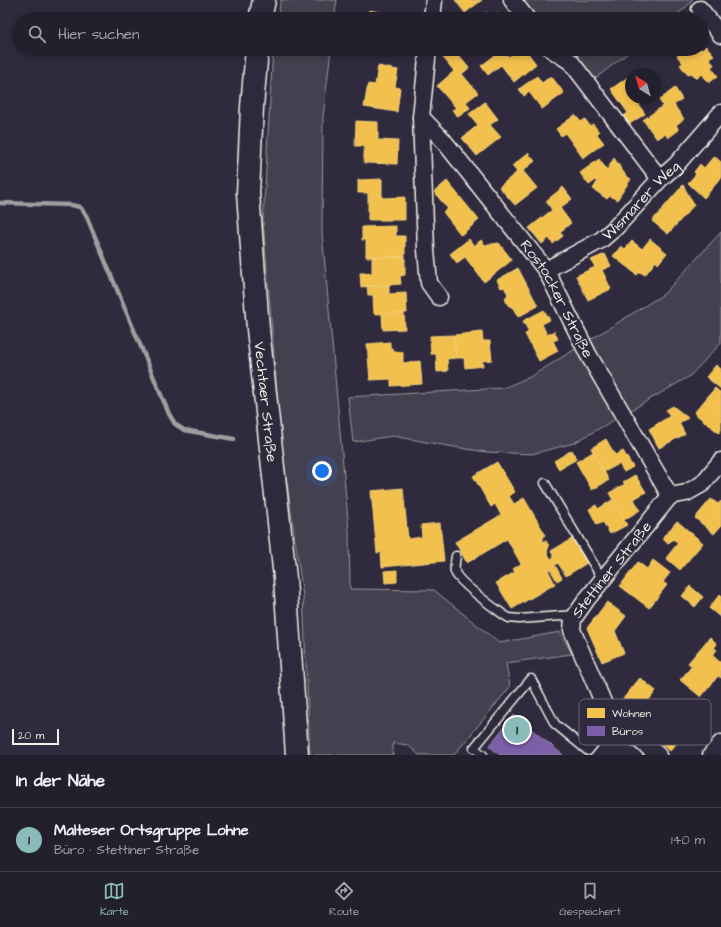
<!DOCTYPE html>
<html lang="de">
<meta charset="utf-8">
<style>
:root{--surface:#23202e;--page:#2f2d3a;--text:#f1f3f6;--muted:#a3a3aa;--line:#403e4a;--accent:#8bbbb9}
body{margin:0;font-family:"Architects Daughter",sans-serif;background:var(--page);color:var(--text)}
.compass{position:absolute;left:625px;top:68px;width:36px;height:36px;border-radius:50%;background:var(--surface);box-shadow:0 2px 6px #0003;rotate:323deg}
.scale{position:absolute;left:12px;bottom:10px;width:47px;box-sizing:border-box;padding-left:4px;border:2px solid #f4f1e8;border-top:0;font-size:11px;line-height:14px;white-space:nowrap;color:#f4f1e8;-webkit-text-stroke:3px #2f2a3d;paint-order:stroke}
.you{position:absolute;left:322px;top:471px;width:14px;height:14px;margin:-10px;border:3px solid #fff;border-radius:50%;background:#1a73e8;box-shadow:0 0 0 6px #1a73e833}
.badge{display:grid;place-items:center;width:26px;height:26px;border-radius:50%;background:var(--accent);color:#111;font-size:13px;font-weight:700}
.pin{position:absolute;translate:-50% -50%;border:2px solid #fff;box-shadow:0 1px 4px #0006}
.list{margin:0;padding:0;list-style:none}
h2{display:flex;justify-content:space-between;align-items:center;height:52px;margin:0;padding:0 16px;font-size:17px}
h2 small{font-size:13px;font-weight:400;color:var(--muted)}
.list li{display:grid;grid-template-columns:26px 1fr auto;gap:12px;align-items:center;box-sizing:border-box;height:64px;padding:0 16px;border-top:1px solid var(--line)}
.list b{display:block;font-size:15px;white-space:nowrap}
.list p{margin:0;font-size:13px;white-space:nowrap;color:var(--muted)}
.list em{font-size:13px;font-style:normal;color:var(--muted)}
.icon{flex:none;width:22px;height:22px;fill:none;stroke:currentColor;stroke-width:2;stroke-linecap:round;stroke-linejoin:round}
.map{position:relative;flex:none;width:721px;height:755px;overflow:hidden}
.search{position:absolute;background:var(--surface);box-shadow:0 2px 6px #0003;left:12px;right:12px;top:12px;height:44px;display:flex;align-items:center;gap:10px;box-sizing:border-box;padding:0 14px;border-radius:22px;color:var(--muted);font-size:15px}
.sheet{height:116px;background:var(--surface)}
nav{display:flex;justify-content:space-around;align-items:center;box-sizing:border-box;height:56px;border-top:1px solid var(--line);background:var(--surface);font-size:11px;color:var(--muted)}
nav a{display:grid;justify-items:center;gap:2px}
nav .on{color:var(--accent)}
.map>svg:first-child{display:block}
.green{fill:#454050;stroke:#9c989c}
.homes{fill:#f2c14e;stroke:#f3cf7c}
.offices{fill:#7b5ea7;stroke:#9f8aba}
.lines{fill:none;stroke-linecap:round;stroke-linejoin:round}
.stream{stroke:#a19ea0;stroke-width:4.5}
.service-casing{stroke:#f4f1e8;stroke-width:11}
.minor-casing{stroke:#f4f1e8;stroke-width:19}
.secondary-casing{stroke:#f4f1e8;stroke-width:25}
.service{stroke:#2f2a3d;stroke-width:8}
.minor{stroke:#2f2a3d;stroke-width:16}
.secondary{stroke:#2f2a3d;stroke-width:22}
.labels{text-anchor:middle;dominant-baseline:central;stroke-width:4;stroke-linejoin:round;paint-order:stroke}
.street-label{font-size:15px;fill:#f4f1e8;stroke:#2f2a3d}
.key{fill:#2f2a3d;stroke:#6a6670;stroke-width:1}
.key-label{font-size:11px;fill:#f4f1e8}
</style>
<div class="map">
<svg width="721" height="755" viewBox="0 0 721 755">
<rect width="100%" height="100%" fill="#2f2a3d"/>
<filter id="ink" filterUnits="userSpaceOnUse"><feTurbulence type="fractalNoise" baseFrequency=".025" numOctaves="2"/><feDisplacementMap in="SourceGraphic" scale="8" xChannelSelector="R" yChannelSelector="G"/><feConvolveMatrix kernelMatrix="1 2 1 2 8 2 1 2 1" color-interpolation-filters="sRGB"/></filter>
<g filter="url(#ink)">
<!-- green -->
<path class="green" d="M281 0H337L334 19H277Z
M521 0H693L685 8 671 19H536Z
M273 49H331L323 117 322 232 349 531 350 589 434 590 499 643 560 632 572 654 506 663 510 687 454 755H419L408 745 393 743V755H310L303 596 281 441 263 221Z
M572 49H633L592 81Z
M721 232V343L690 376 633 409 574 443 532 454 486 452 448 446 393 436 353 442 348 397 503 388 530 377 664 294Z"/>
<!-- homes -->
<path class="homes" d="M455 0H482L465 13Z
M369 10 385 13 384 19H367Z
M486 12 491 18 498 13 502 19H477Z
M706 46 714 55 709 58 714 65 711 67 718 76 709 83 702 74 696 79 692 73 688 75 680 65 683 63 677 56 686 49H701L702 50Z
M448 49H453L469 68 462 74 478 93 466 102 470 108 458 117 452 110 456 108 437 86 454 71 441 55Z
M503 49 509 57 519 49H525L536 64 514 82 501 65 488 75 481 66Z
M378 66 398 70 395 87 400 88 397 112 364 107 368 84 375 85Z
M631 75V98H647L648 99 639 105 645 114 628 125 622 117 628 113 611 89Z
M537 76 542 83 551 76 564 93 542 109 529 92 524 96 519 89Z
M675 88 682 99 674 105 684 119 676 125 679 130 668 138 665 134 657 139 643 120 663 106 659 100Z
M485 102 498 119 490 125 501 137 477 156 462 138 478 125 469 114Z
M575 115 581 122 585 119 590 126 593 124 599 132 597 134 604 143 583 158 565 133 561 136 556 129Z
M356 121 378 122V140L398 141 397 164 364 163V146H355Z
M528 153 535 161 523 171 537 188 515 205 499 187 517 172 512 166Z
M714 156 721 162V178L704 198 688 183 696 174 694 172 700 164 704 168Z
M614 158 626 176 631 179 617 200 610 196 607 199 593 189 597 182 596 180 589 185 580 173 599 159 607 170Z
M382 179V198L405 197V220H368V193H358V180Z
M447 181 479 220 461 235 443 212 448 209 434 192Z
M683 185 694 205 668 234 652 221Z
M563 187 572 199 560 208 571 223 560 232 563 236 553 244 549 238 542 244 529 228 552 210 546 201Z
M396 226V236H405V257H366V240H362V227Z
M469 239 474 246 481 240 485 245 499 243 512 260 484 282 465 257 457 263 450 254Z
M650 239 667 253 658 264 656 261 645 275 640 272 637 275 613 256 621 246 625 249 632 241 642 249Z
M605 254 611 266 602 270 611 289 588 300 576 276 595 267 591 260Z
M372 257H405V275L400 276 401 284 361 287 360 273H372Z
M518 268 538 306 518 317 513 308 508 305 505 299 508 294 504 287 501 288 497 280Z
M389 285V294L406 293 407 313 374 314 373 295H368L367 286Z
M544 310 550 320 542 324 547 335 554 331 558 339 553 341 558 351 539 361 525 334 529 332 523 321Z
M404 313 405 329 383 330 382 314Z
M482 332 483 341H490L492 360 482 361 483 366 465 368 464 358H456L454 335Z
M454 335 456 358 447 359 448 371 437 372 436 354H431L430 336Z
M390 342V347L395 351 403 352V363L420 361 422 384 391 386V379L370 380 367 344Z
M716 365 721 369V389L706 377Z
M715 388 721 393V430L719 433 694 413Z
M673 406 688 418 679 423 685 434 659 448 649 429 670 416 666 410Z
M606 439 615 455 623 451 633 467 624 472 619 464 604 472 591 448Z
M572 450 577 459 559 469 554 461Z
M593 452 609 480 592 490 576 462Z
M497 462 515 492 509 496 514 504 524 498 545 534 542 541H546L549 546 547 552 551 559 554 557 551 551 573 538 587 563 566 576 558 563 555 565 562 578 557 581 550 569 548 570 555 584 512 609 496 583 515 572 513 569 521 564 507 539 467 563 455 542 501 515 495 504 491 507 473 476Z
M635 475 646 492 634 499 640 510 624 520 609 493 625 484 623 482Z
M403 488 408 539 422 537 421 525 440 523 444 561 382 567 381 552 377 553 371 491Z
M711 499 718 504 721 501V526L714 534 695 518Z
M612 500 627 525 610 534 603 522 597 525 589 509 596 505 598 509Z
M677 521 703 543 680 570 666 558 678 543 673 539 670 542 667 543 663 539 664 535 667 533Z
M653 560 670 573 663 582 667 585 649 608 620 586 638 562 647 569Z
M397 570V582L385 583 384 571Z
M690 586 703 597 695 607 682 596Z
M720 594 721 595V618L709 608Z
M607 602 626 616 615 631 624 653 602 662 587 628Z
M710 637 717 644 714 648 717 650 712 655 721 663V678L718 676 701 697 680 680 692 666 688 663Z
M640 678 656 691 645 705 641 701 634 710 622 700Z
M665 721 683 736 670 751 653 737Z"/>
<!-- offices -->
<path class="offices" d="M514 715 563 755H500L489 746Z"/>
<g class="lines">
<!-- stream -->
<path class="stream" d="M0 203 71 205 80 207 86 215 169 414 175 424 184 430 234 439"/>
<defs>
<path id="service" d="M545 483 603 580
M456 556C455 561 454 567 455 572 458 582 493 607 504 615L509 618 519 619 576 615
M483 755 474 748 531 679 555 724 588 751 614 719"/>
<g id="minor">
<path d="M512 0 527 19"/>
<path d="M700 9 721 35"/>
<path d="M432 19 434 0"/>
<path d="M428 49 421 117 426 250 429 283 439 297"/>
<path d="M551 49 571 62 660 179"/>
<path id="s1" d="M421 117 443 140 546 270 588 354 670 496"/>
<path id="s2" d="M546 270 601 240 615 228 660 179 676 165 721 113"/>
<path id="s3" d="M658 755 609 716 572 630 573 619 587 599 670 496 686 493 702 484 721 461"/>
<path d="M711 755 721 743"/>
</g>
<g id="secondary">
<path d="M260 19 264 0"/>
<path id="s4" d="M257 49 252 107 248 193 258 329 285 578 297 755"/>
</g>
</defs>
<!-- service casing -->
<use href="#service" class="service-casing"/>
<!-- minor casing -->
<use href="#minor" class="minor-casing"/>
<!-- secondary casing -->
<use href="#secondary" class="secondary-casing"/>
<!-- service -->
<use href="#service" class="service"/>
<!-- minor -->
<use href="#minor" class="minor"/>
<!-- secondary -->
<use href="#secondary" class="secondary"/>
</g>
</g>
<g class="labels">
<!-- street labels -->
<g class="street-label">
<text stroke="none"><textPath href="#s2" startOffset="119">Wismarer Weg</textPath></text>
<text stroke="none"><textPath href="#s1" startOffset="228">Rostocker Straße</textPath></text>
<text stroke="none"><textPath href="#s4" startOffset="354">Vechtaer Straße</textPath></text>
<text stroke="none"><textPath href="#s3" startOffset="230">Stettiner Straße</textPath></text>
</g>
</g>
<!-- legend -->
<rect x="579" y="699" width="132" height="46" rx="6" class="key"/>
<rect x="587" y="708" width="18" height="10" fill="#f2c14e"/>
<rect x="587" y="726" width="18" height="10" fill="#7b5ea7"/>
<g class="key-label">
<text x="612" y="717">Wohnen</text>
<text x="612" y="735">Büros</text>
</g>
</svg>
<svg class="compass" viewBox="-18 -18 36 36"><path d="M0-13l5 13h-10z" fill="#e53935"/><path d="M0 13l5-13h-10z" fill="#a3a3aa"/></svg>
<div class="scale">20 m</div>
<div class="you"></div>
<div class="pin badge" style="left:517px;top:730px">1</div>
<div class="search"><svg class="icon" aria-label="search" viewBox="0 0 24 24"><circle cx="10" cy="10" r="6"/><path d="M15 15l6 6"/></svg>Hier suchen</div>
</div>
<section class="sheet">
<h2>In der Nähe<small></small></h2>
<ul class="list">
<li><span class="badge">1</span><div><b>Malteser Ortsgruppe Lohne</b><p>Büro · Stettiner Straße</p></div><em>140 m</em></li>
</ul>
</section>
<nav>
<a class="on"><svg class="icon" aria-label="map" viewBox="0 0 24 24"><path d="M3 6l6-2 6 2 6-2v14l-6 2-6-2-6 2zM9 4v14M15 6v14"/></svg>Karte</a>
<a><svg class="icon" aria-label="directions" viewBox="0 0 24 24"><path d="M12 3l9 9-9 9-9-9zM9 14v-3h6M13 9l2 2-2 2"/></svg>Route</a>
<a><svg class="icon" aria-label="saved" viewBox="0 0 24 24"><path d="M7 4h10v16l-5-4-5 4z"/></svg>Gespeichert</a>
</nav>
